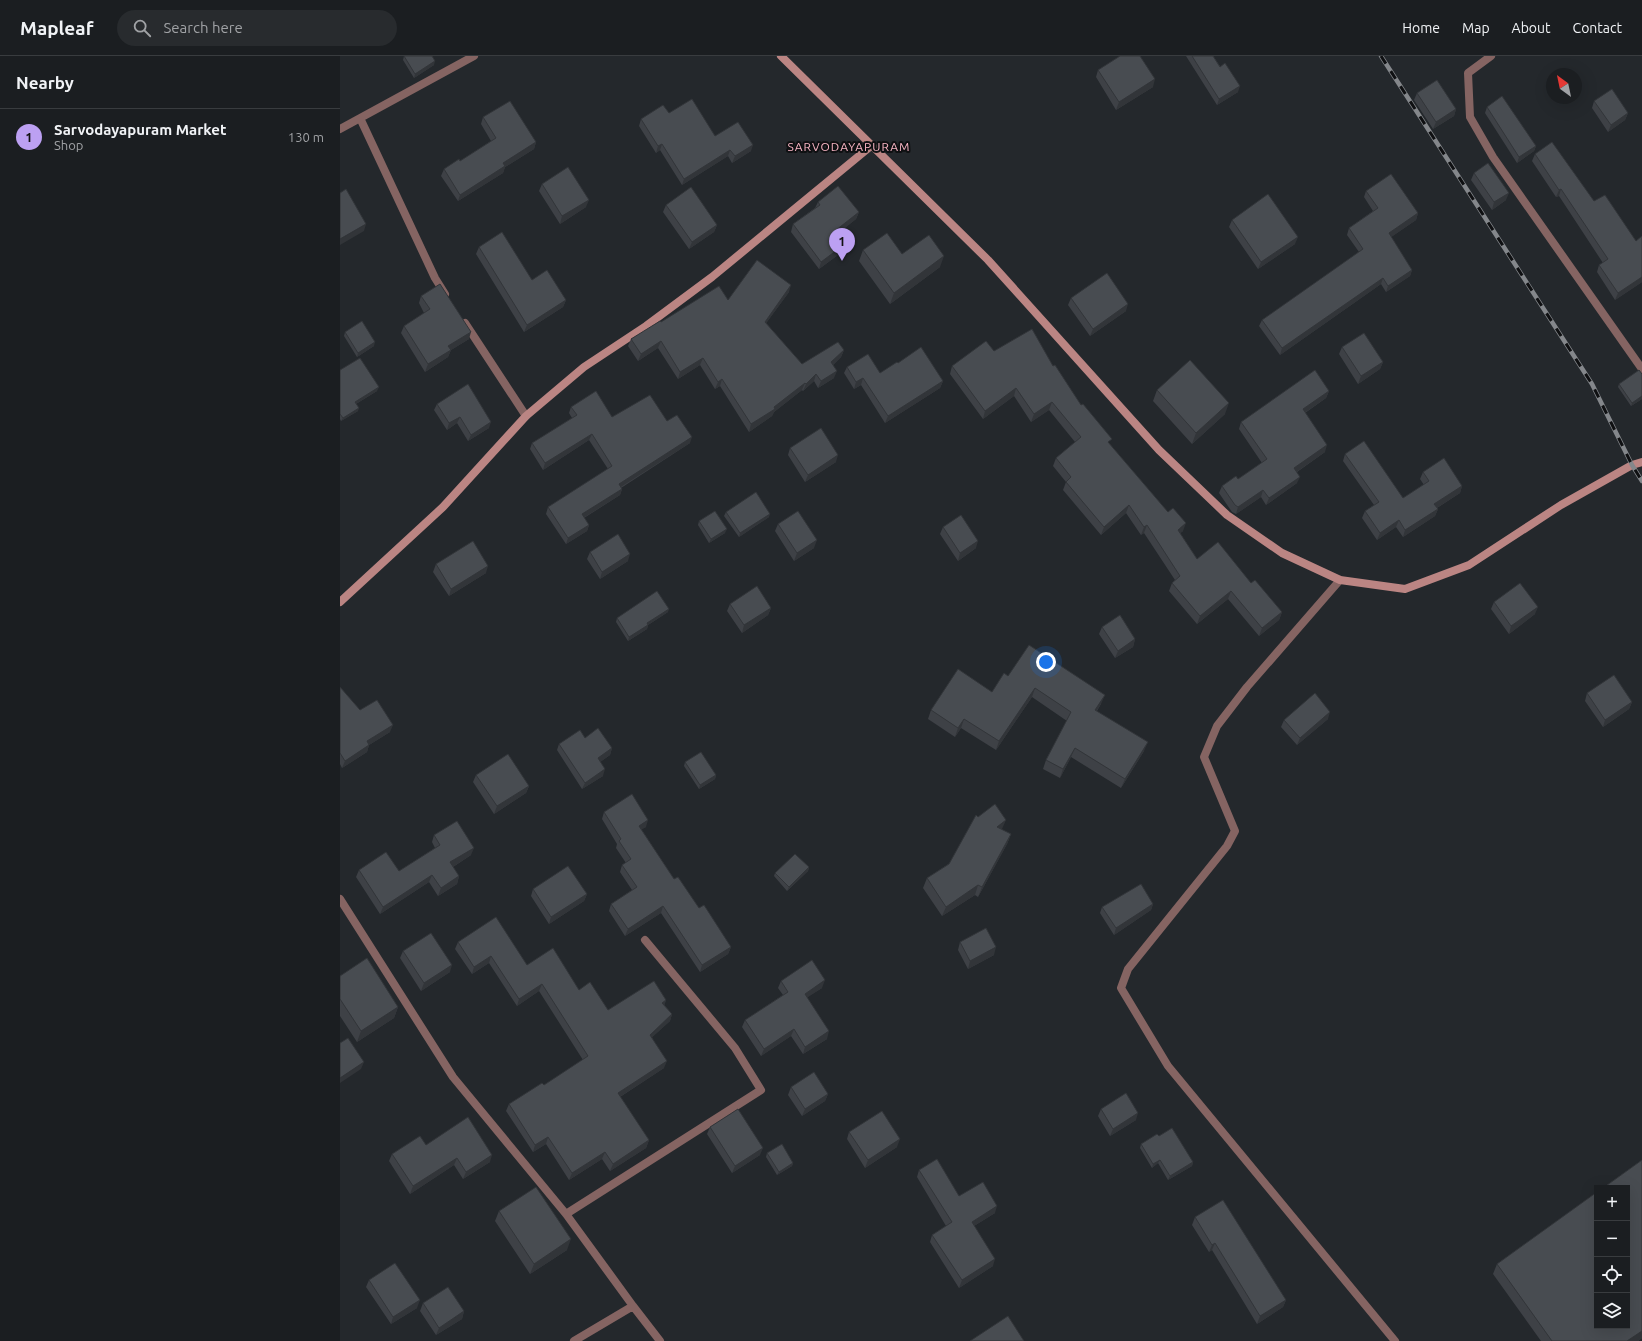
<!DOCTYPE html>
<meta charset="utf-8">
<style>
:root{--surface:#1b1e21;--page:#282b2e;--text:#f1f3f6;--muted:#a0a2a5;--line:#393c3f;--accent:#bca0f2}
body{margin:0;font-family:Ubuntu,sans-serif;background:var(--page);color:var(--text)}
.controls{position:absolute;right:12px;bottom:12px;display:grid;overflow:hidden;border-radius:0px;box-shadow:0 4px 16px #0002}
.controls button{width:36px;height:36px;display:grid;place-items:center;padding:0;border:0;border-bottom:1px solid var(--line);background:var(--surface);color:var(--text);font:20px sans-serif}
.compass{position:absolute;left:1206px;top:12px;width:36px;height:36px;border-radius:50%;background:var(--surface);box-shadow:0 4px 16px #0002;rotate:327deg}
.you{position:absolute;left:706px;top:606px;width:14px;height:14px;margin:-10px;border:3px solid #fff;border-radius:50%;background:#1a73e8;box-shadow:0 0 0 6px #1a73e833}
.badge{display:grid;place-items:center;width:26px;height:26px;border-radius:50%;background:var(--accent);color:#111;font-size:13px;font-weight:700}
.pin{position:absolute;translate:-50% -33px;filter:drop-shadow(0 1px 2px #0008)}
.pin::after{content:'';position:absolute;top:21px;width:14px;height:12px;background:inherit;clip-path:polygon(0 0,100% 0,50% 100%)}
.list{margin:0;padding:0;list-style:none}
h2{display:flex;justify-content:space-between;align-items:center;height:52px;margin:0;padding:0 16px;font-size:17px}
h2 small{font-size:13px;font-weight:400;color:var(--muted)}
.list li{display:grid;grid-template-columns:26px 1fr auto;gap:12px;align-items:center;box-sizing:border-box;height:56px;padding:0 16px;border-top:1px solid var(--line)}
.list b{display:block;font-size:15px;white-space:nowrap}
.list p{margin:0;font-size:13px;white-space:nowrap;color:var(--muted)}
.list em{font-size:13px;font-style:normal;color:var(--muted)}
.icon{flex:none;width:22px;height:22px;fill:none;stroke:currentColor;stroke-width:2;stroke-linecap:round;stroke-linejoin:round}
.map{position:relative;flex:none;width:1302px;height:1285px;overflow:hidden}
header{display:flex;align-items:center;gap:24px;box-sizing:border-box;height:56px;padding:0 20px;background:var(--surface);border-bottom:1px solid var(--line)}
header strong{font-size:19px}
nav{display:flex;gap:22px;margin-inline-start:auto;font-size:14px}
.search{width:280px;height:36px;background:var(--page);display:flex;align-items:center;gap:10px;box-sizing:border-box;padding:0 14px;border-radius:22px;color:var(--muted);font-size:15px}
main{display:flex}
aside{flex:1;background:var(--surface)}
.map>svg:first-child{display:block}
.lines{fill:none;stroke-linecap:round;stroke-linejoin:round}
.street{stroke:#856462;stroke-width:8}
.secondary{stroke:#bb8583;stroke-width:8}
.rail-casing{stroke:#84878b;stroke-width:4.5}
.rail{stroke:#0f1012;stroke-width:3;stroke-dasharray:9;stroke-linecap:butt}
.wall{fill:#3e4146}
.shaded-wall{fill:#323539}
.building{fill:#484c51;stroke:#323539}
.labels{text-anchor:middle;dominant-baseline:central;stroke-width:4;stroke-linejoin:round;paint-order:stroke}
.neighbourhood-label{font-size:12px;letter-spacing:1px;fill:#fbb7c6;stroke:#0f1012}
</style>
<header>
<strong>Mapleaf</strong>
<div class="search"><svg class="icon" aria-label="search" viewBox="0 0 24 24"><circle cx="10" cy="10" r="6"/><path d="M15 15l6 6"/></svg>Search here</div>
<nav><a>Home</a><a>Map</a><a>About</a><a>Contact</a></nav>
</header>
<main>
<aside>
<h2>Nearby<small></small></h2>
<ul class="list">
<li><span class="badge">1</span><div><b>Sarvodayapuram Market</b><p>Shop</p></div><em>130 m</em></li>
</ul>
</aside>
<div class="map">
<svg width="1302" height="1285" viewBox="0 0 1302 1285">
<rect width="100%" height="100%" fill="#24282c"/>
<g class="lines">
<!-- street -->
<path class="street" d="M1151 0 1128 17 1130 61 1153 101 1302 313
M20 62 95 222 105 238
M0 73 134 0
M125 267 186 360
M1000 524 907 631 877 670 864 701 895 775 887 790 788 913 781 932 828 1010 1055 1285
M0 843 113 1021 226 1158 293 1250 320 1285
M226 1158 421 1034 395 992 305 884
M234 1285 293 1250"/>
<!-- secondary -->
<path class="secondary" d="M441 0 648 204 819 394 887 459 942 497 1000 524 1065 533 1129 509 1221 449 1292 409 1302 406
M0 546 103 451 186 360 244 311 306 270 372 221 531 90"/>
<defs>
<path id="rail" d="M1041 0 1252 328 1292 409 1302 425"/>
</defs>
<!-- rail casing -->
<use href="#rail" class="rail-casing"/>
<!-- rail -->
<use href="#rail" class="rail"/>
</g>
<!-- wall -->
<path class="wall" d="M64 0 94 9 74 22 63 4Z
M846 0H873L898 36 877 49Z
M758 14 813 31 776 54 756 21Z
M1077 37 1116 53 1114 60 1093 73 1074 44Z
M1254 45 1288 57 1285 64 1268 76 1252 52Z
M1147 51 1196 90 1194 95 1177 107 1145 57Z
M329 57 375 80 411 95 392 107 388 100 342 129 320 94 316 97 299 70 301 63Z
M143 61 196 86 194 93 165 111 163 117 118 145 101 120 104 113 120 105 151 85 141 68Z
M1195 98 1254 145 1296 185 1302 180V226L1275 244 1257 216 1259 209 1263 207 1219 140 1216 141 1192 105Z
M1134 117 1166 144 1152 154 1131 124Z
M202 128 246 151 220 168 199 135Z
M1026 135 1078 157 1076 164 1051 181 1072 214 1070 220 1046 236 1041 228 940 299 919 270 922 264 1019 196 1007 179 1009 172 1033 155 1024 141Z
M478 146 519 156 516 163 493 181 501 191 498 199 479 213 451 176 453 168 475 152Z
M326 149 377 169 374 176 349 193 323 156Z
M892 164 955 188 918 213 889 171Z
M139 191 226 244 223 251 184 276 136 198Z
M523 194 562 198 600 211 550 248 519 205Z
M449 236 426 267 462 308 504 294 501 301 493 309 494 322 478 332 474 325 463 335 462 334 434 356 432 360 409 376 380 330 375 333 360 309 338 323 318 292 298 305 288 290 291 283 321 266 388 244Z
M81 240 129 283 111 294 108 301 85 316 61 277 64 270 84 257 79 247Z
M731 242 786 255 750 280 728 249Z
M5 276 34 290 17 301 4 280Z
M1002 291 1043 306 1040 313 1018 328 999 298Z
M654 295 713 310 770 389 843 475 840 477 857 503 911 527 942 556 939 564 919 580 888 543 857 568 829 535 832 527 835 524 804 477 801 479 786 457 761 479 723 434 726 426 713 410 716 402 735 386 709 354 691 366 674 340 643 363 610 318 612 310Z
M558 307 603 325 600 332 545 367 521 329 514 333 504 317 507 311 540 317Z
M0 314 37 335 16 348 18 355 1 365 0 363Z
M1279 328 1302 343 1291 350 1278 331Z
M817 334 885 358 852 388 813 345Z
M989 335 986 342 965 357 985 396 957 416V427L926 449 921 441 896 458 892 456 879 437 882 430 898 423 922 407 899 373 901 366Z
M97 348 149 372 128 385 117 367 107 374 94 354Z
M231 351 272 361 327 365 350 387 281 432 282 433 280 439 244 462 249 469 247 475 226 488 206 458 208 451 268 413 249 384 203 414 190 393 192 387 232 362 229 357Z
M450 392 496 406 465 426 448 399Z
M1005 398 1063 442 1084 429 1080 423 1083 416 1122 430 1120 437 1097 452 1098 453 1095 460 1063 481 1056 471 1037 484 1022 462 1025 455 1034 449 1003 405Z
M386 456 429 461 399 481 384 460Z
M359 465 385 477 369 487 358 469Z
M438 468 474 492 454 505 435 475Z
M603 471 636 492 618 505 600 478Z
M250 496 288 505 260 523 247 503Z
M96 508 146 517 109 540 93 516Z
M1154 546 1195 558 1169 578 1151 553Z
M390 548 431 552 428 559 402 577 387 555Z
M328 556 308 569 307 573 288 585 276 566 277 562Z
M762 571 795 583 793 591 775 602 759 578Z
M668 620 761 648 757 655 804 695 781 732 731 701 720 722 703 713 706 704 727 665 692 641 656 694 621 672 615 681 588 663 591 654 652 636Z
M0 631 20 654 50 676 29 689 27 696 2 712 0 708Z
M1247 637 1292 646 1289 653 1263 671 1245 645Z
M988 663 957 689 941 671 944 664Z
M245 682 272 692 270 699 260 706 263 720 242 733 217 694 219 688Z
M345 706 376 719 375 723 359 733 344 710Z
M136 719 189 730 186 737 154 758 133 726Z
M264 756 306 771 301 773 334 823 359 852 391 891 388 898 360 916 321 857 285 880 269 855 271 848 292 834 280 816 282 809 286 807 276 792 277 788 262 763Z
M662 773V774L671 778 667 788 638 841 635 839 602 860 583 832 587 822Z
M94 779 131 799 113 811 119 820 117 828 98 840 89 826 40 858 16 821 19 814 59 815 95 792 92 786Z
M469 811 468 815 447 835 434 820 435 817Z
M193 833 247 838 244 845 209 868 191 840Z
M813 848 811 854 774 879 760 857 762 851Z
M118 886 187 909 239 934 268 954 326 944 324 949 332 958 330 965 312 981 324 1012 280 1041 309 1084 306 1092 270 1115 262 1103 229 1124 206 1088 193 1096 166 1055 169 1048 204 1029 243 1004 199 935 177 950 149 907 132 918 115 893Z
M620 886 654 899 628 913 618 894Z
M63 895 110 916 81 935 60 902Z
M0 920 58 951 54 962 17 986 0 960Z
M441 925 482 932 467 941 487 983 463 998 451 980 421 1000 402 971 405 964 443 939 438 932Z
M451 1031 488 1038 485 1045 462 1060 448 1039Z
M761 1053 796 1064 770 1080 758 1060Z
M370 1071 420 1099 392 1117 367 1078Z
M509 1076 557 1091 525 1112 507 1083Z
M819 1080 853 1106 852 1110 828 1124 818 1107 812 1112 800 1092 801 1088Z
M86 1089 150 1106 123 1123 114 1109 70 1138 49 1105 52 1098Z
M427 1097 453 1107 452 1110 437 1119 426 1101Z
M1302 1104V1282L1298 1285H1201L1153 1218 1157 1208Z
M579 1114 619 1140 655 1157 634 1170 653 1210 619 1232 590 1186 592 1179 606 1170 577 1121Z
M159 1155 227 1194 190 1218 155 1165Z
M855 1161 946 1244 943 1251 917 1268 872 1194 869 1196 852 1169Z
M29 1224 77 1252 51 1268 26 1231Z
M83 1247 124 1255 122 1263 96 1279 80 1255Z"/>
<!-- shaded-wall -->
<path class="shaded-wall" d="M95 5 94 9 74 22 75 18Z
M815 23 813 31 776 54 779 46Z
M900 30 898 36 877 49 879 43Z
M1116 53 1114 60 1093 73 1096 66Z
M1288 57 1285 64 1268 76 1271 69Z
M196 86 194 93 165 111 163 117 118 145 120 139 163 107Z
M322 88 320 94 316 97 318 90Z
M413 89 411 95 392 107 395 100Z
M1196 90 1194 95 1177 107 1179 101Z
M390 94 388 100 342 129 344 123Z
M1221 133 1219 140 1216 141 1219 134Z
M1169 137 1166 144 1152 154 1154 146Z
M249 144 246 151 220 168 222 160Z
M519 156 516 163 488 186 491 178Z
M1078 157 1076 164 1047 184 1049 177Z
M26 168 24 175 0 189V183Z
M377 169 374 176 349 193 352 186Z
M958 181 955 188 918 213 921 206Z
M501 191 498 199 479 213 481 206Z
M604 200 600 211 550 248 554 237Z
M1072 214 1070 220 1046 236 1048 230Z
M1302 221V226L1275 244 1278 237Z
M1043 222 1041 228 940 299 942 292Z
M451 229 449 236 422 273 425 266Z
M226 244 223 251 184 276 187 269Z
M788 248 786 255 750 280 753 273Z
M131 276 129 283 111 294 108 301 85 316 88 308 108 290Z
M321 285 318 292 298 305 301 298Z
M35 286 34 290 17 301 18 297Z
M504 294 501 301 488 313 491 306Z
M363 302 360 309 338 323 340 316Z
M1043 306 1040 313 1018 328 1021 320Z
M497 315 494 322 478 332 481 325Z
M476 318 474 325 463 335 466 328Z
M523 322 521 329 514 333 516 326Z
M382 323 380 330 375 333 378 326Z
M603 325 600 332 545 367 548 360Z
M465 327 462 334 434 356 432 360 409 376 411 368Z
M39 331 37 335 14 349 15 346Z
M676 332 674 340 643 363 645 355Z
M989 335 986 342 960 360 963 353Z
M1302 340V343L1291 350 1292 347Z
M712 346 709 354 691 366 694 358Z
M889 347 885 358 852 388 856 377Z
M19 352 18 355 1 365 3 362Z
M120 361 117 367 107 374 109 367Z
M151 366 149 372 128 385 131 379Z
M252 378 249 384 203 414 205 407Z
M352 381 350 387 276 434 279 428Z
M987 389 985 396 952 419 954 412Z
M498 399 496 406 465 426 468 419Z
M960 421 957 427 926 449 929 442Z
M1122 430 1120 437 1092 455 1094 448Z
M282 433 280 439 240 464 242 458Z
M923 434 921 441 896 458 898 451Z
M789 449 786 457 761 479 764 471Z
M1098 453 1095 460 1063 481 1065 474Z
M430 458 429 461 399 481 400 477Z
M1059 464 1056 471 1037 484 1040 477Z
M846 467 843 475 835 482 838 474Z
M249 469 247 475 226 488 228 482Z
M807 469 804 477 801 479 804 471Z
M387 473 385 477 369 487 371 483Z
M477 484 474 492 454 505 457 497Z
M638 485 636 492 618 505 620 497Z
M290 498 288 505 260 523 262 516Z
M148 510 146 517 109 540 111 533Z
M891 535 888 543 857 568 860 560Z
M1198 551 1195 558 1169 578 1171 570Z
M431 552 428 559 402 577 404 569Z
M329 553 328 556 305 571 307 567Z
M942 556 939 564 919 580 922 572Z
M308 569 307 573 288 585 289 581Z
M795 583 793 591 775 602 778 595Z
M695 632 692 641 656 694 659 685Z
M765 639 761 648 751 663 755 654Z
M1292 646 1289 653 1263 671 1265 664Z
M990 656 988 663 957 689 960 682Z
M624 663 621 672 615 681 618 672Z
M53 669 50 676 29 689 27 696 2 712 5 705 27 685Z
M808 686 804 695 781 732 785 723Z
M272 692 270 699 256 709 258 702Z
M735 692 731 701 720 722 723 713Z
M265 713 263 720 242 733 245 727Z
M376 719 375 723 359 733 360 729Z
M189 730 186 737 154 758 157 750Z
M308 764 306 771 296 777 299 770Z
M666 764 662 773 653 780 657 771Z
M671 778 667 788 638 841 642 831Z
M134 792 131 799 108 814 110 806Z
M469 811 468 815 447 835 449 831Z
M92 819 89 826 40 858 43 851Z
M119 820 117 828 98 840 101 832Z
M638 829 635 839 602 860 606 851Z
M247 838 244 845 209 868 211 861Z
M813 848 811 854 774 879 776 872Z
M323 850 321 857 285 880 288 873Z
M391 891 388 898 360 916 362 909Z
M656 891 654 899 628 913 630 905Z
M151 900 149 907 132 918 134 911Z
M112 909 110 916 81 935 84 927Z
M485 924 482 932 462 945 465 938Z
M202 928 199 935 177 950 179 943Z
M326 944 324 951 322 947Z
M58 951 54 962 17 986 21 975Z
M332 958 330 965 307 986 310 979Z
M454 973 451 980 421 1000 424 993Z
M489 975 487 983 463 998 465 991Z
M327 1005 324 1012 275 1044 278 1037Z
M24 1006 21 1013 0 1027V1022Z
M488 1038 485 1045 462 1060 465 1053Z
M798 1057 796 1064 770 1080 773 1073Z
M208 1081 206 1088 193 1096 195 1089Z
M560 1083 557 1091 525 1112 528 1104Z
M309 1084 306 1092 270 1115 273 1108Z
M423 1092 420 1099 392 1117 395 1110Z
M265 1096 262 1103 229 1124 232 1117Z
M152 1099 150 1106 123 1123 126 1116Z
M117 1102 114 1109 70 1138 73 1130Z
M820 1104 818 1107 812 1112 813 1108Z
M853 1106 852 1110 828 1124 830 1120Z
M453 1107 452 1110 437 1119 439 1116Z
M657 1150 655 1157 629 1173 632 1166Z
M231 1183 227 1194 190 1218 194 1208Z
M875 1187 872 1194 869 1196 872 1189Z
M655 1203 653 1210 619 1232 622 1224Z
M80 1244 77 1252 51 1268 53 1261Z
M946 1244 943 1251 917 1268 920 1260Z
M124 1255 122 1263 96 1279 99 1272Z
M1302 1275V1282L1298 1285H1287Z"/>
<!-- building -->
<path class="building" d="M64 0H92L95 5 75 18Z
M780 0H800L815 23 779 46 758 14Z
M852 0H873L880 11 885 7 900 30 879 43Z
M1097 24 1116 53 1096 66 1077 37Z
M1272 33 1288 57 1271 69 1254 45Z
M1162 40 1196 90 1179 101 1147 51Z
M352 43 375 80 398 66 413 89 395 100 390 94 344 123 322 88 318 90 301 63 323 49 329 57Z
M170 45 196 86 163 107 165 110 120 139 104 113 119 103 120 105 156 82 143 61Z
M1212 86 1254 145 1265 139 1296 185 1302 180V221L1278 237 1259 209 1268 203 1221 133 1219 134 1195 98Z
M1148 107 1169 137 1154 146 1134 117Z
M228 111 249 144 222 160 202 128Z
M1051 118 1078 157 1049 177 1072 214 1048 230 1043 222 942 292 922 264 1023 193 1009 172 1038 152 1026 135Z
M498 130 519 156 491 178 501 191 481 206 453 168 480 149 478 146Z
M351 131 377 169 352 186 326 149Z
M6 133 26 168 0 183V137Z
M928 138 958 181 921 206 892 164Z
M162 176 192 224 207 214 226 244 187 269 139 191Z
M547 177 562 198 589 179 604 200 554 237 523 194Z
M417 204 451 229 425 266 462 308 498 286 504 294 491 306 497 315 481 325 476 318 466 328 465 327 434 351 435 353 411 368 382 323 378 326 363 302 340 316 321 285 301 298 291 283 320 265 321 266 379 230 388 244Z
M767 217 788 248 753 273 731 242Z
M100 228 131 276 108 290 111 294 88 308 64 270 90 253 81 240Z
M22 265 35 286 18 297 5 276Z
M692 273 713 310 715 309 741 349 743 348 772 383 768 386 828 456 833 452 846 467 838 474 857 503 878 486 911 527 915 524 942 556 922 572 891 535 860 560 832 527 840 520 807 469 804 471 789 449 764 471 726 426 731 421 716 402 741 381 712 346 694 358 676 332 645 355 612 310 646 285 654 295Z
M1024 277 1043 306 1021 320 1002 291Z
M581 291 603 325 548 360 523 322 516 326 507 311 528 298 540 317 557 306 558 307Z
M20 302 39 331 15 346 19 352 3 362 0 358V314Z
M850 304 889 347 856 377 817 334Z
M975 314 989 335 963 353 987 389 954 412 960 421 929 442 923 434 898 451 895 449 882 430 896 420 898 423 927 403 901 366Z
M1299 314 1302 318V340L1292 347 1279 328Z
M128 328 151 366 131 379 120 361 109 367 97 348Z
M256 335 272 361 310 339 327 365 337 359 352 381 279 428 282 433 242 458 249 469 228 482 208 451 272 410 252 378 205 407 192 387 237 359 231 351Z
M481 372 498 399 468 419 450 392Z
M1024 385 1063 442 1089 425 1083 416 1104 402 1122 430 1094 448 1098 453 1065 474 1059 464 1040 477 1025 455 1039 446 1005 398Z
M416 436 430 458 400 477 386 456Z
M375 455 387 473 371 483 359 465Z
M458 455 477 484 457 497 438 468Z
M621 459 638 485 620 497 603 471Z
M278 478 290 498 262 516 250 496Z
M133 485 148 510 111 533 96 508Z
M1180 527 1198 551 1171 570 1154 546Z
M417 530 431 552 404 569 390 548Z
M317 535 329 553 307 567 308 569 289 581 277 562Z
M780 559 795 583 778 595 762 571Z
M689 589 765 639 755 654 808 686 785 723 735 692 723 713 706 704 731 656 695 632 659 685 624 663 618 672 591 654 618 613 652 636 664 617 668 620Z
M1274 619 1292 646 1265 664 1247 637Z
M0 631 20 654 37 644 53 669 27 685 29 689 5 705 0 697Z
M975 637 990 656 960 682 944 664Z
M258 672 272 692 258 702 265 713 245 727 219 688 240 674 245 682Z
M361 696 376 719 360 729 345 706Z
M168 698 189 730 157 750 136 719Z
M292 738 308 764 299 770 334 823 338 821 359 852 364 849 391 891 362 909 323 850 288 873 271 848 297 831 282 809 291 803 279 785 281 783 264 756Z
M655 748 666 764 657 771 671 778 642 831 638 829 606 851 587 822 609 808 636 759 638 761Z
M117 765 134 792 110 806 119 820 101 832 92 819 43 851 19 814 46 796 59 815 100 789 94 779Z
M455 798 469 811 449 831 435 817Z
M228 810 247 838 211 861 193 833Z
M801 828 813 848 776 872 762 851Z
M156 861 187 909 213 892 239 934 250 926 268 954 314 925 326 944 322 947 332 958 310 979 327 1005 278 1037 309 1084 273 1108 265 1096 232 1117 208 1081 195 1089 169 1048 202 1027 204 1029 248 1000 202 928 179 943 151 900 134 911 118 886Z
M646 872 656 891 630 905 620 886Z
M91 877 112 909 84 927 63 895Z
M27 902 58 951 21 975 0 943V920Z
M472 904 485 924 465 938 489 975 465 991 454 973 424 993 405 964 448 936 441 925Z
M8 982 24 1006 0 1022V987Z
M474 1016 488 1038 465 1053 451 1031Z
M786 1037 798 1057 773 1073 761 1053Z
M398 1053 423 1092 395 1110 370 1071Z
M542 1055 560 1083 528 1104 509 1076Z
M128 1061 152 1099 126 1116 117 1102 73 1130 52 1098 80 1080 86 1089Z
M832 1072 853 1106 830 1120 820 1104 813 1108 801 1088 817 1078 819 1080Z
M442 1088 453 1107 439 1116 427 1097Z
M597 1103 619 1140 643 1126 657 1150 632 1166 655 1203 622 1224 592 1179 612 1166 579 1114Z
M1302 1104V1275L1287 1285H1212L1157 1208 1257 1136V1270H1287V1132H1263Z
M196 1131 231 1183 194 1208 159 1155Z
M883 1144 946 1244 920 1260 875 1187 872 1189 855 1161Z
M55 1207 80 1244 53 1261 29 1224Z
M108 1231 124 1255 99 1272 83 1247Z
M668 1260 684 1285H630Z"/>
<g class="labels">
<!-- neighbourhood labels -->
<g class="neighbourhood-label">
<text x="509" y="90">SARVODAYAPURAM</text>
</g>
</g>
</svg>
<div class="controls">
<button>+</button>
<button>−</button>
<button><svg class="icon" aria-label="locate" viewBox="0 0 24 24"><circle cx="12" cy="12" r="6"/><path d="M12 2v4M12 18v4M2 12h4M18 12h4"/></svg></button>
<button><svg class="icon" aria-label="layers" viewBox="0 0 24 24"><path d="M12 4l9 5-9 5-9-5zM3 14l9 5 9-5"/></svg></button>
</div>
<svg class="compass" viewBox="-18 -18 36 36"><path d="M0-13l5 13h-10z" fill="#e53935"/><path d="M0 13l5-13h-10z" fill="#a0a2a5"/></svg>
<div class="you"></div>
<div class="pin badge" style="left:502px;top:205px">1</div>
</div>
</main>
